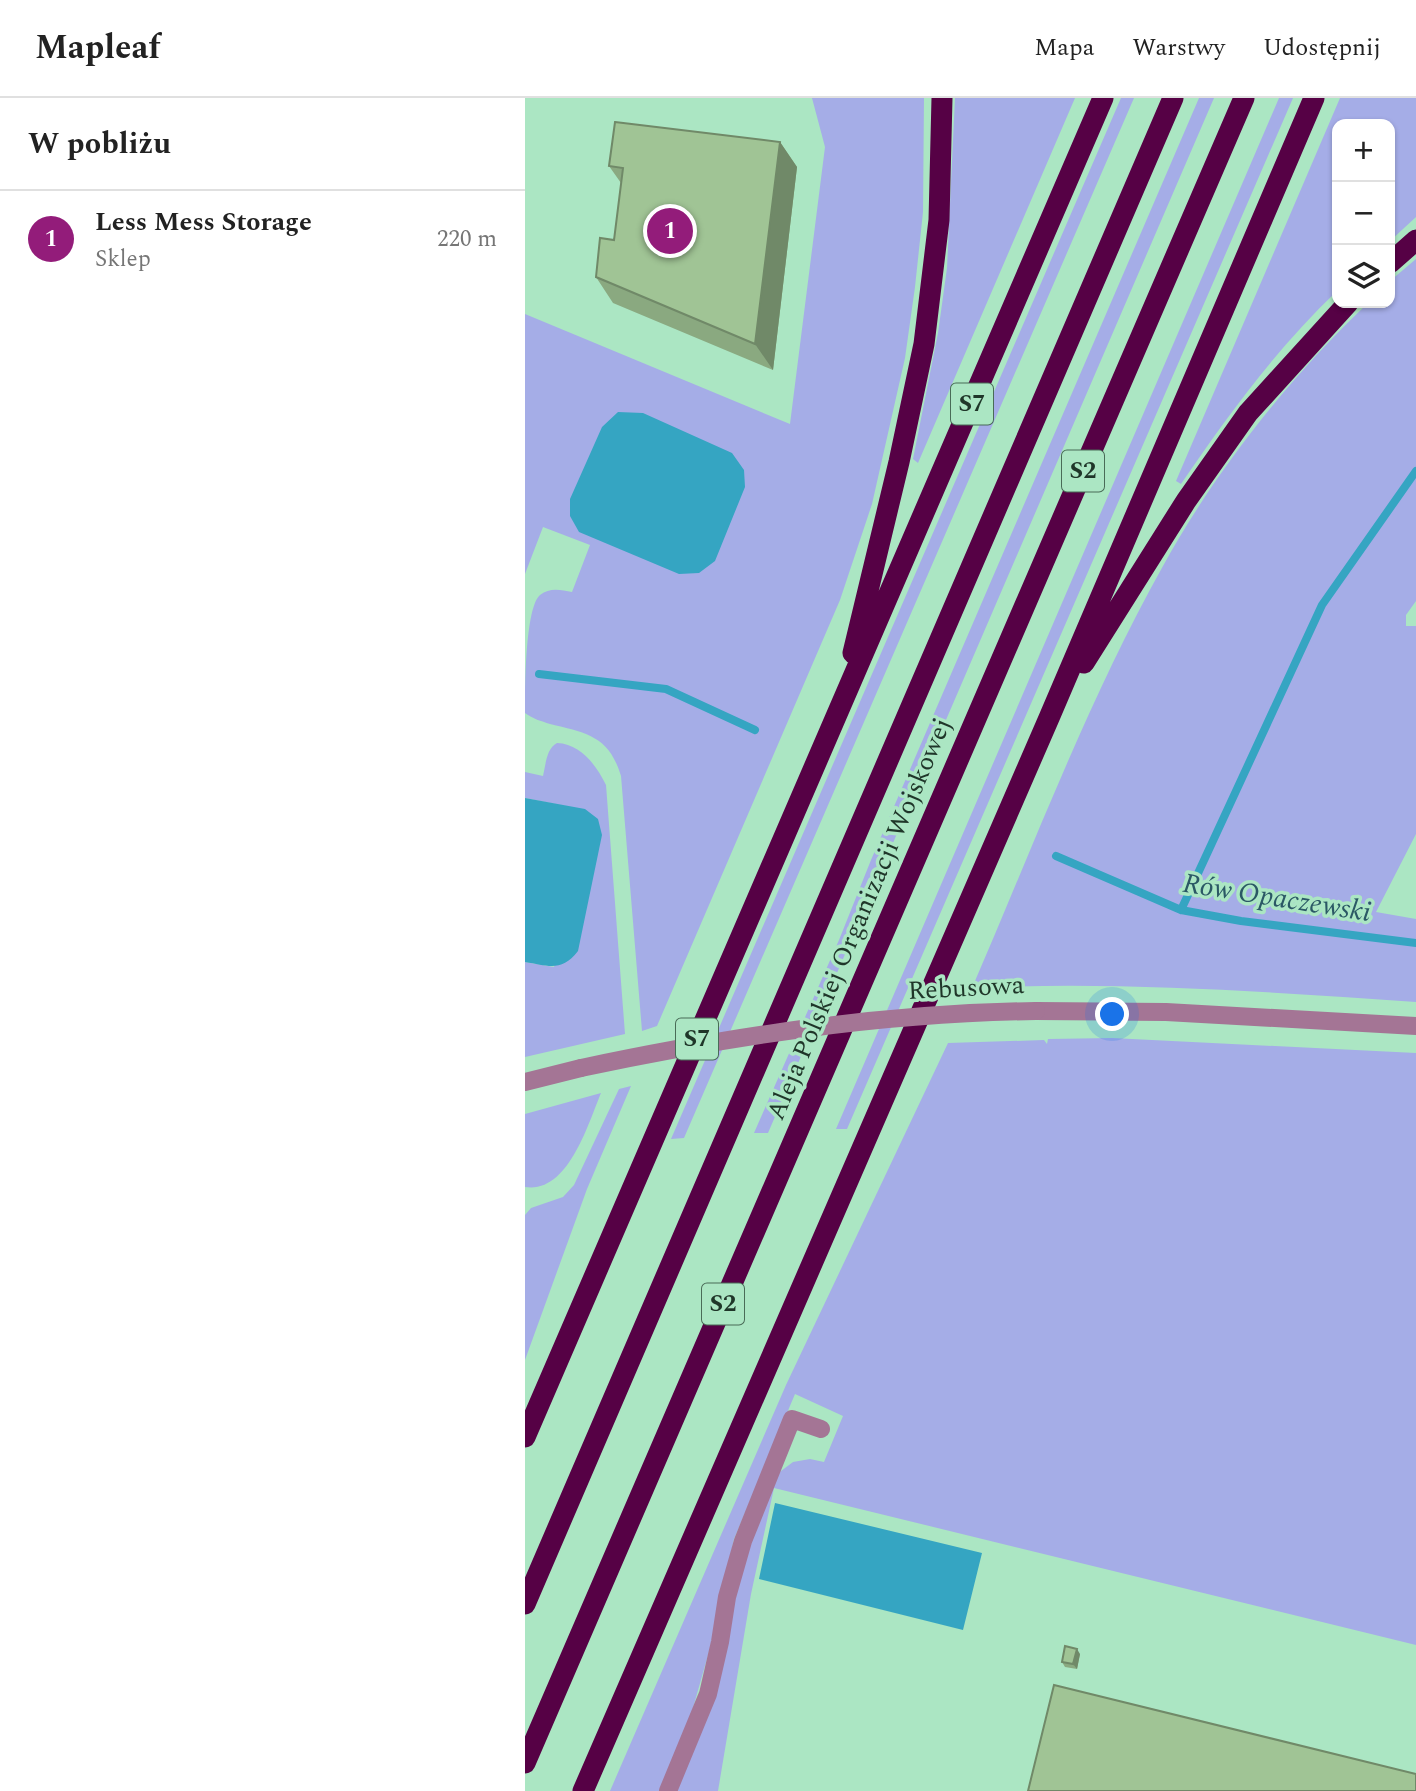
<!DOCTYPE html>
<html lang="pl">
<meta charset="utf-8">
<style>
:root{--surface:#fff;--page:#f2f2f2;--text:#222;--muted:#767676;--line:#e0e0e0;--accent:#931c7a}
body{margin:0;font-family:Spectral,serif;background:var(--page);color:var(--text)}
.controls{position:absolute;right:21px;top:21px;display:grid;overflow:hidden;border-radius:14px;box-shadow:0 2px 5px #0004}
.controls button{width:63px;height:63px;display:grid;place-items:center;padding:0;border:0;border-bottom:2px solid var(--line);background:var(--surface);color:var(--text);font:35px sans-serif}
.you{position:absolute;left:588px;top:917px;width:24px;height:24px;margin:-18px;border:5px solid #fff;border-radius:50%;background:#1a73e8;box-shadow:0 0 0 10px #1a73e833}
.badge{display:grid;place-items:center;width:46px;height:46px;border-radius:50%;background:var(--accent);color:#fff;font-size:23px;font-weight:700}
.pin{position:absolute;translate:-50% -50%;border:4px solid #fff;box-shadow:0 2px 7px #0006}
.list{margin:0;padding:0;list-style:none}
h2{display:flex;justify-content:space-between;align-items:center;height:91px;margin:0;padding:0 28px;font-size:30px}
h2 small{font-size:23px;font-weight:400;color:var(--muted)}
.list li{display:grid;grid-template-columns:46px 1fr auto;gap:21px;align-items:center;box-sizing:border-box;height:98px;padding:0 28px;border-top:2px solid var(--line)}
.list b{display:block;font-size:26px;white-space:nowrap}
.list p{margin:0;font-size:23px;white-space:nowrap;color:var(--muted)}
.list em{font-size:23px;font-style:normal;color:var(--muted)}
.icon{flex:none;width:38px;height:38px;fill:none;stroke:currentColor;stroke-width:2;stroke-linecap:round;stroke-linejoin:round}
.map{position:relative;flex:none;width:891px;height:1693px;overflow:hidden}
header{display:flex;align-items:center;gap:42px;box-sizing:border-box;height:98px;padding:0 35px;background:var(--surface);border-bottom:2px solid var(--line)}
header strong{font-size:33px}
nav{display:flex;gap:38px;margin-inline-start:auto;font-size:24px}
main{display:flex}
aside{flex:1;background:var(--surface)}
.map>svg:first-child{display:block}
.green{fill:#a5ade7}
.water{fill:#35a5c2}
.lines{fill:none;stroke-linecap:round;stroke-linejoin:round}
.stream{stroke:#35a5c2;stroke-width:8}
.minor{stroke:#a47595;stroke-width:18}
.highway{stroke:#560145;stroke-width:21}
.minor-bridge{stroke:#a47595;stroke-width:18}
.wall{fill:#8aa980}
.shaded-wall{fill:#708968}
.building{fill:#a0c495;stroke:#708968;stroke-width:2}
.labels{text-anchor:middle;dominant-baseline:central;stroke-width:7;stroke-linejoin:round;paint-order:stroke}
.shield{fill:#abe6c3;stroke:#496b57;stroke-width:2}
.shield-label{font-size:24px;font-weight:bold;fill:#1f3629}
.street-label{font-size:26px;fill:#1f3629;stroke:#abe6c3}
.water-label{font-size:28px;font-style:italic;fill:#2b5865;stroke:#abe6c3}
</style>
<header>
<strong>Mapleaf</strong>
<nav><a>Mapa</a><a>Warstwy</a><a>Udostępnij</a></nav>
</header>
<main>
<aside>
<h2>W pobliżu<small></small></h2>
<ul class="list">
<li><span class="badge">1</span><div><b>Less Mess Storage</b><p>Sklep</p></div><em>220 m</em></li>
</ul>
</aside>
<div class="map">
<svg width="891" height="1693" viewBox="0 0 891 1693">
<rect width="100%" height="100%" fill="#abe6c3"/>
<!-- green -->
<path class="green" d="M287 0H399L398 114 390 189 380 260 347 406 315 502 132 928 117 933 96 678C84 638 62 635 25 626 16 623 8 621 0 615 0 592 0 510 15 497 25 489 36 492 47 494L65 447 18 429 0 476V216L265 326 300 49Z
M430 0H550L393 365 388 361 413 235 422 170Z
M596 0H609L159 1040 146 1041Z
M674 0H689L243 1035H229L314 842 346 762Z
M754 0H768L322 1031H311Z
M815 0H891V119L865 143V26H812V193C752 250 703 317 656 386L651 383Z
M891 161V503L881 517V528H891V736L851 814 891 821V904C744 894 595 883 447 890 508 749 563 602 638 468 691 372 763 281 843 205H865V183Z
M32 645C56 646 71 667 81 687L100 936 0 959V864L29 869 60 712 0 700V674L18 678C21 666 21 651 32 645Z
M587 940 891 955V1547L249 1390 226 1496 193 1693H150L230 1430 252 1376 268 1364 285 1361 299 1364 318 1318 270 1296 209 1441 185 1550 166 1617 134 1693H85L261 1287 423 945 519 942 522 946 523 941Z
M106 988 62 1091 0 1262V1117L6 1110 38 1099 49 1087 94 991Z
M76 995C63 1026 43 1096 0 1089V1016Z"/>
<!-- water -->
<path class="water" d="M93 314 118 315 207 355 219 372 220 389 190 463 174 475 154 476 54 434 45 418V401L77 329Z
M0 700 60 711 73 721 77 737 53 853C37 874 24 868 0 864Z
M250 1405 457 1455 438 1532 234 1481Z"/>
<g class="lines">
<!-- stream -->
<path class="stream" d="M14 576 141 591 230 632
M531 758 656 812 716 823 891 845
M656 812 797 507 891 373"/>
<!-- minor -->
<path class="minor" d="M511 913 641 914 891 928
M0 984 56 970
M143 1693 183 1596 195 1544 202 1499 218 1443 267 1321 296 1331"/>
<!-- highway -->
<path class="highway" d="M865 165 891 142
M328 555 374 364 399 246 414 122 417 0
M559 565 661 403 723 315 823 205
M0 1339 578 0
M0 1506 648 0
M0 1665 719 0
M58 1693 524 620 789 0"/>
<!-- minor-bridge -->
<path class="minor-bridge" d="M56 970C207 938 358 915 511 913"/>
</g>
<!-- wall -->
<path class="wall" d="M255 44 272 69 248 272 88 205 71 179 89 142 96 85 84 68Z
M555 1556 552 1571 540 1569 537 1564Z"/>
<!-- shaded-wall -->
<path class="shaded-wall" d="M255 44 272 69 248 272 230 246Z
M552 1551 555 1556 552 1571 548 1566Z"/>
<!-- building -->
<path class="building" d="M90 24 255 44 230 246 71 179 75 140 89 142 98 70 84 68Z
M540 1548 552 1551 548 1566 537 1564Z
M529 1587 891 1676V1693H503Z"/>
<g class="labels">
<!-- shield labels -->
<g class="shield">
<rect x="426" y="285.5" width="42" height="41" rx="5"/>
<rect x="537" y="352.5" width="42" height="41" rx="5"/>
<rect x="151" y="920.5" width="42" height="41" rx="5"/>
<rect x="177" y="1185.5" width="42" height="41" rx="5"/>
</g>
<g class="shield-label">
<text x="447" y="306">S7</text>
<text x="558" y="373">S2</text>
<text x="172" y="941">S7</text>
<text x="198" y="1206">S2</text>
</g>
<!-- street labels -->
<g class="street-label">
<text transform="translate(334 821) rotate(-67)">Aleja Polskiej Organizacji Wojskowej</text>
<text transform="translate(441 890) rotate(-3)">Rebusowa</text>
</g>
<!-- water labels -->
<g class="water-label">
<text transform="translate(752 800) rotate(9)">Rów Opaczewski</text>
</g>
</g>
</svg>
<div class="controls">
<button>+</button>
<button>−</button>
<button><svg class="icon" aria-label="layers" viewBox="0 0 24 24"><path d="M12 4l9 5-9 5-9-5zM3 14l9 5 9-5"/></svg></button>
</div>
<div class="you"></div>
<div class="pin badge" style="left:145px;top:133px">1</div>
</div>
</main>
